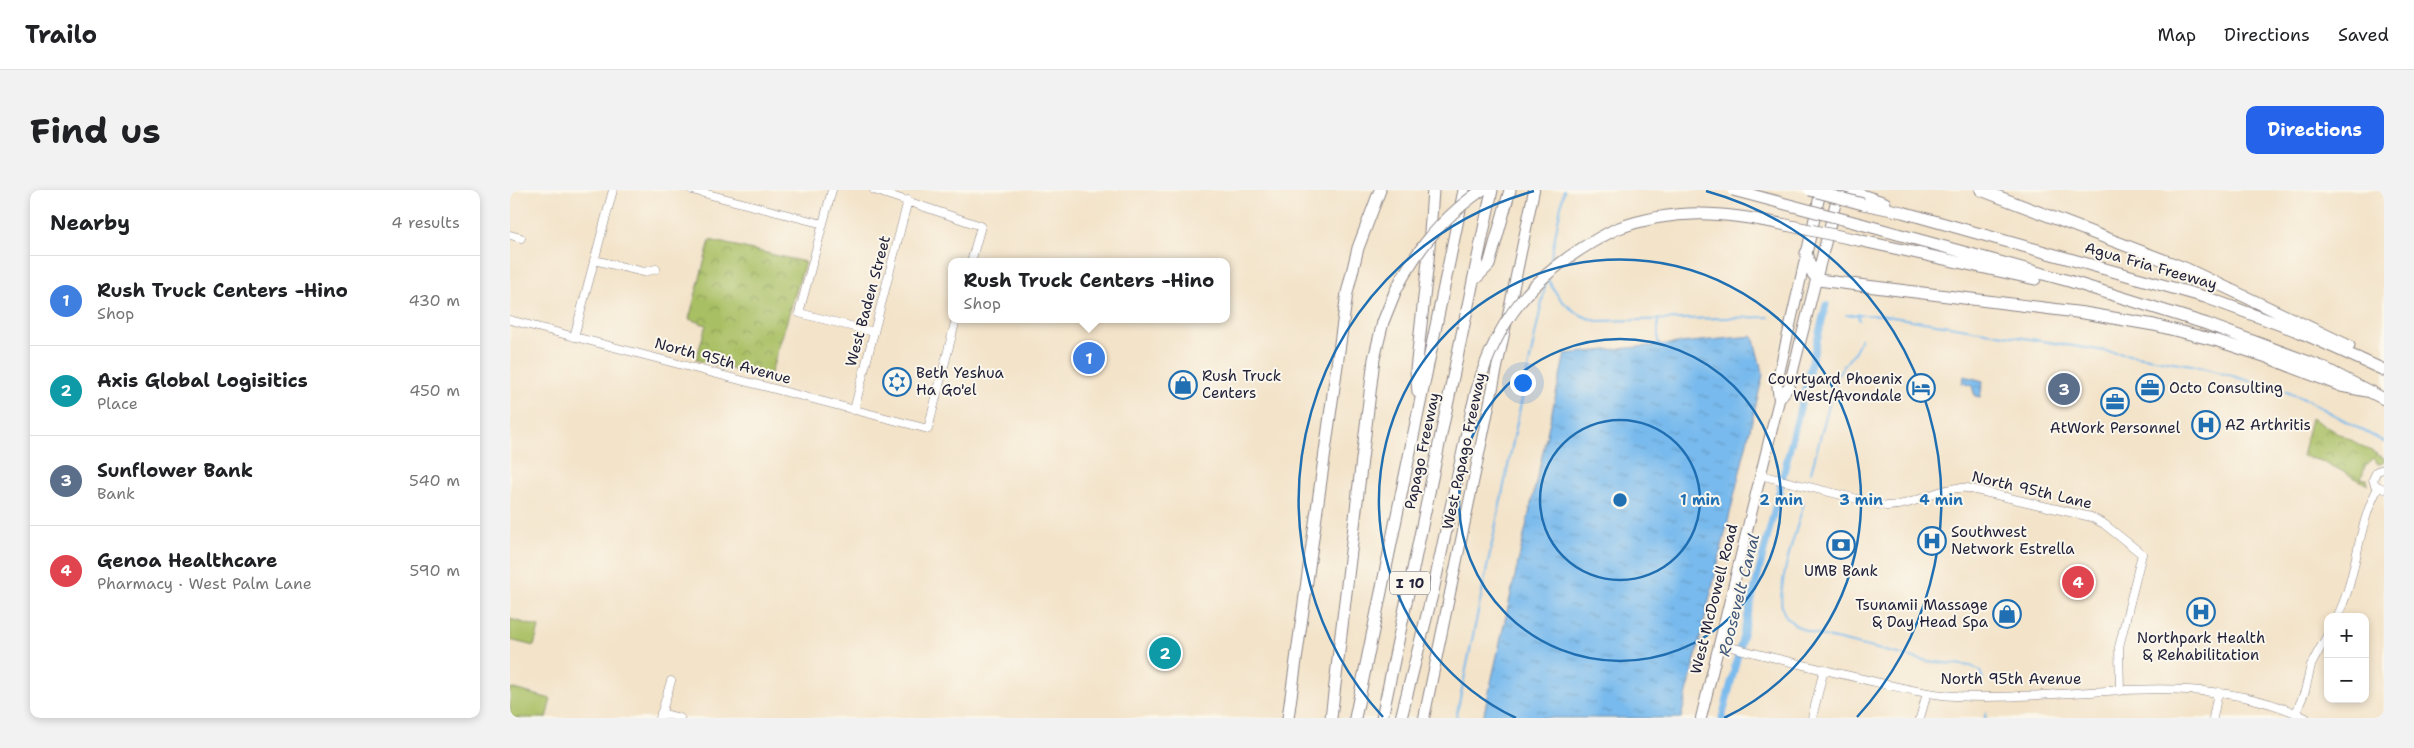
<!DOCTYPE html>
<meta charset="utf-8">
<style>
:root{--surface:#fff;--page:#f2f2f2;--text:#202124;--muted:#757577;--line:#e0e0e0;--accent:#2563eb}
body{margin:0;font-family:"Shantell Sans",sans-serif;background:var(--page);color:var(--text)}
.controls{position:absolute;right:15px;bottom:15px;display:grid;overflow:hidden;border-radius:10px;box-shadow:0 2px 8px #0003}
.controls button{width:45px;height:45px;display:grid;place-items:center;padding:0;border:0;border-bottom:1px solid var(--line);background:var(--surface);color:var(--text);font:25px sans-serif}
.you{position:absolute;left:1012px;top:192px;width:18px;height:18px;margin:-12px;border:4px solid #fff;border-radius:50%;background:#1a73e8;box-shadow:0 0 0 8px #1a73e833}
.badge{display:grid;place-items:center;width:32px;height:32px;border-radius:50%;background:var(--accent);color:#fff;font-size:16px;font-weight:700}
.pin{position:absolute;translate:-50% -50%;border:2px solid #fff;box-shadow:0 1px 5px #0006}
.popup{position:absolute;left:438px;top:68px;width:282px;height:65px;box-sizing:border-box;display:grid;place-content:center;border-radius:10px;background:var(--surface);filter:drop-shadow(0 1px 4px #0005);font-size:16px;white-space:nowrap;color:var(--muted)}
.popup b{font-size:19px;color:var(--text)}
.popup::after{content:'';position:absolute;left:50%;top:100%;margin-left:-10px;border:10px solid transparent;border-top-color:var(--surface)}
.list{margin:0;padding:0;list-style:none}
h2{display:flex;justify-content:space-between;align-items:center;height:65px;margin:0;padding:0 20px;font-size:21px}
h2 small{font-size:16px;font-weight:400;color:var(--muted)}
.list li{display:grid;grid-template-columns:32px 1fr auto;gap:15px;align-items:center;box-sizing:border-box;height:90px;padding:0 20px;border-top:1px solid var(--line)}
.list b{display:block;font-size:19px;white-space:nowrap}
.list p{margin:0;font-size:16px;white-space:nowrap;color:var(--muted)}
.list em{font-size:16px;font-style:normal;color:var(--muted)}
.map{position:relative;flex:none;width:1874px;height:528px;overflow:hidden;border-radius:10px}
header{display:flex;align-items:center;gap:30px;box-sizing:border-box;height:70px;padding:0 25px;background:var(--surface);border-bottom:1px solid var(--line)}
header strong{font-size:24px}
nav{display:flex;gap:28px;margin-inline-start:auto;font-size:18px}
.intro{display:flex;align-items:center;justify-content:space-between;box-sizing:border-box;height:120px;padding:0 30px}
h1{margin:0;font-size:35px}
.button{padding:12px 22px;border-radius:10px;background:var(--accent);color:#fff;font-size:18px;font-weight:700}
main{display:flex;gap:30px;padding:0 30px}
aside{flex:1;background:var(--surface);border-radius:10px;box-shadow:0 2px 8px #0003}
.map>svg:first-child{display:block}
.green{fill:#a9bf64;stroke:#667050}
.park{fill:url(#park-crowns);stroke:#667050}
.water{fill:url(#water-ripples);stroke:#4d6e94}
.lines{fill:none;stroke-linecap:round;stroke-linejoin:round}
.stream{stroke:#78baed;stroke-width:2}
.canal{stroke:#78baed;stroke-width:7}
.minor-casing{stroke:#8a8282;stroke-width:9}
.major-casing{stroke:#8a8282;stroke-width:12}
.highway-casing{stroke:#8a8282;stroke-width:13}
.minor{stroke:#fff;stroke-width:8}
.major{stroke:#fff;stroke-width:10}
.highway{stroke:#fff;stroke-width:11}
.highway-bridge-casing{stroke:#8a8282;stroke-width:13;stroke-linecap:butt}
.highway-bridge{stroke:#fff;stroke-width:11}
.ring{fill:none;stroke:#1f6fb2;stroke-width:2.5}
.labels{text-anchor:middle;dominant-baseline:central;stroke-width:4;stroke-linejoin:round;paint-order:stroke}
.shield{fill:#fbf7ec;stroke:#636270;stroke-width:1}
.shield-label{font-size:14px;font-weight:bold;fill:#22223b}
.street-label{font-size:15px;fill:#22223b;stroke:#fbf7ec}
.poi-label{font-size:15px;fill:#22223b;stroke:#fbf7ec;text-anchor:start}
.water-label{font-size:16px;font-style:italic;fill:#405779;stroke:#fbf7ec}
.centre{fill:#1f6fb2;stroke:#fbf7ec;stroke-width:2.5}
.ring-label{font-size:15px;text-anchor:middle;font-weight:bold;fill:#1f6fb2;stroke:#fbf7ec;stroke-width:4;stroke-linejoin:round;paint-order:stroke}
</style>
<header>
<strong>Trailo</strong>
<nav><a>Map</a><a>Directions</a><a>Saved</a></nav>
</header>
<div class="intro"><h1>Find us</h1><a class="button">Directions</a></div>
<main>
<aside>
<h2>Nearby<small>4 results</small></h2>
<ul class="list">
<li><span class="badge" style="background:#3f7fe0">1</span><div><b>Rush Truck Centers -Hino</b><p>Shop</p></div><em>430 m</em></li>
<li><span class="badge" style="background:#0f9aa8">2</span><div><b>Axis Global Logisitics</b><p>Place</p></div><em>450 m</em></li>
<li><span class="badge" style="background:#5c6f8a">3</span><div><b>Sunflower Bank</b><p>Bank</p></div><em>540 m</em></li>
<li><span class="badge" style="background:#e0444e">4</span><div><b>Genoa Healthcare</b><p>Pharmacy · West Palm Lane</p></div><em>590 m</em></li>
</ul>
</aside>
<div class="map">
<svg width="1874" height="528" viewBox="0 0 1874 528">
<defs>
<pattern id="park-crowns" width="20" height="18" patternUnits="userSpaceOnUse" patternTransform="scale(1.25)"><rect width="20" height="18" fill="#a9bf64"/><path d="M2 6a3 3 0 1 1 6 0M12 15a3 3 0 1 1 6 0" fill="none" stroke="#899b54"/></pattern>
<pattern id="water-ripples" width="26" height="14" patternUnits="userSpaceOnUse" patternTransform="scale(1.25)"><rect width="26" height="14" fill="#78baed"/><path d="M2 4q2-2 4 0t4 0M15 11q2-2 4 0t4 0" fill="none" stroke="#6297c1"/></pattern>
</defs>
<rect width="100%" height="100%" fill="#fbf7ec"/>
<filter id="ink" filterUnits="userSpaceOnUse"><feTurbulence type="fractalNoise" baseFrequency=".02" numOctaves="2"/><feDisplacementMap in="SourceGraphic" scale="10" xChannelSelector="R" yChannelSelector="G"/><feConvolveMatrix kernelMatrix="1 2 1 2 8 2 1 2 1" color-interpolation-filters="sRGB"/></filter>
<filter id="wash" filterUnits="userSpaceOnUse"><feTurbulence type="fractalNoise" baseFrequency=".0096" numOctaves="4" result="noise"/><feDisplacementMap in="SourceGraphic" scale="20" xChannelSelector="R" yChannelSelector="G"/><feGaussianBlur stdDeviation="1.12" result="paint"/><feColorMatrix in="noise" values="0 0 0 0 0 0 0 0 0 0 0 0 0 0 0 0 0 1.4 0 .05"/><feComposite in="paint" operator="in"/></filter>
<g filter="url(#wash)">
<rect width="100%" height="100%" fill="#f3e3c9"/>
<!-- green -->
<path class="green" d="M0 429 29 437 24 456 0 450Z
M0 498 41 509 36 528H0Z"/>
<!-- park -->
<path class="park" d="M200 50 295 72 259 189 186 170 196 135 179 129Z
M1801 228 1874 268V273L1868 274 1864 268 1855 276 1851 289H1857L1858 295 1815 272 1792 266Z"/>
<!-- water -->
<path class="water" d="M1243 146 1253 185 1171 528H973L1055 164Z
M1454 186 1473 191 1470 207 1465 206 1462 196 1452 193Z"/>
<g class="lines">
<!-- stream -->
<path class="stream" d="M1039 78 1054 0
M1038 89C1048 111 1063 125 1087 131L1259 127
M1348 124 1349 130
M1336 125H1370L1682 175 1769 199 1797 210 1874 252
M1148 129V157
M1301 282 1327 185 1346 160 1351 148
M1294 313C1288 335 1263 405 1274 423 1282 436 1295 441 1309 445L1417 471 1461 476 1470 481 1473 489
M946 528 1036 92
M1475 528 1476 522"/>
<!-- canal -->
<path class="canal" d="M1212 528 1316 115"/>
</g>
</g>
<g filter="url(#ink)">
<g class="lines">
<defs>
<path id="minor" d="M182 0 313 34
M322 0 289 123 364 142
M364 0 471 36 461 72
M0 45 11 48
M84 70 134 82 146 79
M0 130 418 239 446 129
M64 147 103 0
M344 220 398 10
M1874 279 1867 281 1863 289 1865 295 1874 299
M1250 285 1376 316C1404 317 1429 296 1457 298L1581 327 1594 334 1632 364 1609 457 1610 501
M1827 427C1848 386 1846 338 1868 298
M1209 454C1255 466 1302 477 1348 488 1380 495 1412 504 1445 506 1559 513 1689 475 1796 528
M151 523 170 528
M1786 523 1795 501 1801 475 1818 444
M150 528 161 491
M1302 528 1314 479
M1410 528 1417 503
M1703 528 1708 502"/>
<path id="major" d="M1269 210 1279 196 1329 0
M914 528 1024 0
M1191 528 1269 210 1267 192 1311 0"/>
<path id="highway" d="M1337 0 1375 13
M1471 0 1677 79 1839 156
M1353 14 1392 22 1695 107 1790 142 1874 180
M1351 34 1559 91 1697 134 1812 177 1874 209
M1106 39C1166 17 1214 22 1276 35
M1348 50 1525 89
M1296 63 1303 84 1308 90 1574 123 1644 135 1708 151 1754 166 1831 196 1862 202
M963 91 979 75 1000 0
M908 202 906 180 918 71 923 0
M778 528 837 103 848 58 870 0
M821 528 864 169 873 132 885 102
M845 528 954 0
M872 528 982 0
M891 528 923 401 962 219"/>
</defs>
<!-- minor casing -->
<use href="#minor" class="minor-casing"/>
<!-- major casing -->
<use href="#major" class="major-casing"/>
<!-- highway casing -->
<use href="#highway" class="highway-casing"/>
<!-- minor -->
<use href="#minor" class="minor"/>
<!-- major -->
<use href="#major" class="major"/>
<!-- highway -->
<use href="#highway" class="highway"/>
<defs>
<path id="highway-bridge" d="M1223 0 1351 34
M1300 0 1353 14
M1276 35 1348 50
M885 102C905 61 934 26 972 0
M962 219C982 130 1025 80 1106 39"/>
</defs>
<!-- highway-bridge casing -->
<use href="#highway-bridge" class="highway-bridge-casing"/>
<!-- highway-bridge -->
<use href="#highway-bridge" class="highway-bridge"/>
</g>
</g>
<!-- distance rings -->
<g class="ring">
<circle cx="1110" cy="310" r="80"/>
<circle cx="1110" cy="310" r="161"/>
<path d="M1006 528A241 241 0 1 1 1214 528"/>
<path d="M873 527A321 321 0 0 1 1024 1M1196 1A321 321 0 0 1 1347 527"/>
</g>
<!-- icons -->
<defs>
<symbol id="synagogue-ring" viewBox="-11 -11 22 22"><circle r="9.5" fill="#fbf7ec" stroke="#1f6fb2" stroke-width="1.5"/><path d="M0-6.5L5.6 3.2H-5.6ZM0 6.5L5.6-3.2H-5.6Z" fill="#1f6fb2"/></symbol>
<symbol id="shop-ring" viewBox="-11 -11 22 22"><circle r="9.5" fill="#fbf7ec" stroke="#1f6fb2" stroke-width="1.5"/><path d="M-5-2.5h2.3a2.7 3.5 0 0 1 5.4 0H5L5.5 6h-11ZM-1.5-2.5h3a1.5 2.3 0 0 0-3 0Z" fill="#1f6fb2"/></symbol>
<symbol id="hotel-ring" viewBox="-11 -11 22 22"><circle r="9.5" fill="#fbf7ec" stroke="#1f6fb2" stroke-width="1.5"/><path d="M-6-4.5h1.5V1H6V5H4.5V3h-9V5H-6ZM-4 0a1.8 1.8 0 1 1 3.6 0ZM.5 0V-2.5h3Q6-2.5 6 0Z" fill="#1f6fb2"/></symbol>
<symbol id="office-ring" viewBox="-11 -11 22 22"><circle r="9.5" fill="#fbf7ec" stroke="#1f6fb2" stroke-width="1.5"/><path d="M-6-3h4V-5.5h4V-3h4V5H-6ZM-1-4.5V-3h2v-1.5ZM-6 0V1H6V0Z" fill="#1f6fb2"/></symbol>
<symbol id="hospital-ring" viewBox="-11 -11 22 22"><circle r="9.5" fill="#fbf7ec" stroke="#1f6fb2" stroke-width="1.5"/><path d="M-5-5h3v3.5h4V-5h3V5h-3V1.5h-4V5h-3Z" fill="#1f6fb2"/></symbol>
<symbol id="bank-ring" viewBox="-11 -11 22 22"><circle r="9.5" fill="#fbf7ec" stroke="#1f6fb2" stroke-width="1.5"/><path d="M-6-4H6V4H-6ZM0-2.3a2.3 2.3 0 1 0 0 4.6a2.3 2.3 0 1 0 0-4.6Z" fill="#1f6fb2"/></symbol>
</defs>
<g fill-rule="evenodd">
<use href="#synagogue-ring" x="371" y="176" width="32" height="32"/>
<use href="#shop-ring" x="657" y="179" width="32" height="32"/>
<use href="#hotel-ring" x="1395" y="182" width="32" height="32"/>
<use href="#office-ring" x="1624" y="182" width="32" height="32"/>
<use href="#office-ring" x="1589" y="196" width="32" height="32"/>
<use href="#hospital-ring" x="1680" y="219" width="32" height="32"/>
<use href="#hospital-ring" x="1406" y="335" width="32" height="32"/>
<use href="#bank-ring" x="1315" y="339" width="32" height="32"/>
<use href="#hospital-ring" x="1675" y="406" width="32" height="32"/>
<use href="#shop-ring" x="1481" y="408" width="32" height="32"/>
</g>
<g class="labels">
<!-- shield labels -->
<rect class="shield" x="880" y="381.5" width="40" height="23" rx="4"/>
<g class="shield-label">
<text x="900" y="393">I 10</text>
</g>
<!-- street labels -->
<g class="street-label">
<text transform="translate(1641 76) rotate(16)">Agua Fria Freeway</text>
<text transform="translate(358 111) rotate(-75)">West Baden Street</text>
<text transform="translate(213 171) rotate(15)">North 95th Avenue</text>
<text transform="translate(912 261) rotate(-78)">Papago Freeway</text>
<text transform="translate(954 261) rotate(-78)">West Papago Freeway</text>
<text transform="translate(1522 300) rotate(13)">North 95th Lane</text>
<text transform="translate(1204 409) rotate(-76)">West McDowell Road</text>
<text x="1501" y="489">North 95th Avenue</text>
</g>
<!-- poi labels -->
<g class="poi-label">
<text x="406" y="183">Beth Yeshua<tspan x="406" dy="17">Ha Go'el</tspan></text>
<text x="692" y="186">Rush Truck<tspan x="692" dy="17">Centers</tspan></text>
<text x="1392" y="189" text-anchor="end">Courtyard Phoenix<tspan x="1392" dy="17">West/Avondale</tspan></text>
<text x="1659" y="198">Octo Consulting</text>
<text x="1715" y="235">AZ Arthritis</text>
<text x="1605" y="238" text-anchor="middle">AtWork Personnel</text>
<text x="1441" y="342">Southwest<tspan x="1441" dy="17">Network Estrella</tspan></text>
<text x="1331" y="381" text-anchor="middle">UMB Bank</text>
<text x="1478" y="415" text-anchor="end">Tsunamii Massage<tspan x="1478" dy="17">&amp; Day Head Spa</tspan></text>
<text x="1691" y="448" text-anchor="middle">Northpark Health<tspan x="1691" dy="17">&amp; Rehabilitation</tspan></text>
</g>
<!-- water labels -->
<g class="water-label">
<text transform="translate(1229 405) rotate(-76)">Roosevelt Canal</text>
</g>
</g>
<circle cx="1110" cy="310" r="8" class="centre"/>
<g class="ring-label">
<text x="1190" y="315">1 min</text>
<text x="1271" y="315">2 min</text>
<text x="1351" y="315">3 min</text>
<text x="1431" y="315">4 min</text>
</g>
</svg>
<div class="controls">
<button>+</button>
<button>−</button>
</div>
<div class="you"></div>
<div class="pin badge" style="left:579px;top:168px;background:#3f7fe0">1</div>
<div class="popup"><b>Rush Truck Centers -Hino</b>Shop</div>
<div class="pin badge" style="left:655px;top:463px;background:#0f9aa8">2</div>
<div class="pin badge" style="left:1554px;top:199px;background:#5c6f8a">3</div>
<div class="pin badge" style="left:1568px;top:392px;background:#e0444e">4</div>
</div>
</main>
